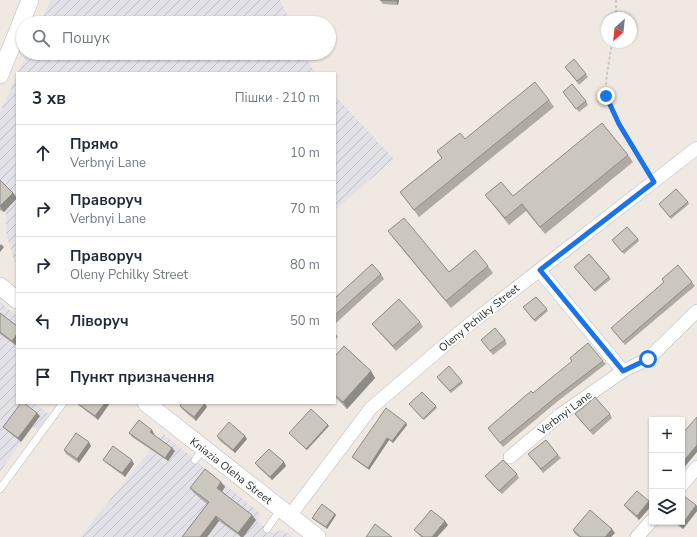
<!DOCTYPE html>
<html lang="uk">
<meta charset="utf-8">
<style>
:root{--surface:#fff;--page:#f6f6f7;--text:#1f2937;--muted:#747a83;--line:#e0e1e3}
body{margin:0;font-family:"Nunito Sans",sans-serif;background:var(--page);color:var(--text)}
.controls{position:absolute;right:12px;bottom:12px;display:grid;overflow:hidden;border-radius:0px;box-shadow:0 1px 3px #0004}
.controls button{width:36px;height:36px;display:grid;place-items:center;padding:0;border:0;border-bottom:1px solid var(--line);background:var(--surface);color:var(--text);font:20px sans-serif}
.compass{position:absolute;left:601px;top:12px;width:36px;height:36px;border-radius:50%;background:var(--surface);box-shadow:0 1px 3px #0004;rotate:207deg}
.stop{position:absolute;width:12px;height:12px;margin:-9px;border:3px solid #1a73e8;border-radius:50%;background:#fff}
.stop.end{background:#1a73e8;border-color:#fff;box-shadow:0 1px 4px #0008}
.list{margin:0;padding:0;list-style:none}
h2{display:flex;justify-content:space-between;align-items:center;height:52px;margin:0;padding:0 16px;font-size:17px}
h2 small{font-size:13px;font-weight:400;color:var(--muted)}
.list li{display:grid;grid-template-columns:26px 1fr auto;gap:12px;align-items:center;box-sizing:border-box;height:56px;padding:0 16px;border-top:1px solid var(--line)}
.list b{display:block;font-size:15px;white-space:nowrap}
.list p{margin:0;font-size:13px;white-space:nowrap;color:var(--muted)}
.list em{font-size:13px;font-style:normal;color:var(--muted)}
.icon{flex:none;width:22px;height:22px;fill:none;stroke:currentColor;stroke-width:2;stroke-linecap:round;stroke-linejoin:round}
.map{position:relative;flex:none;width:697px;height:537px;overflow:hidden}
.search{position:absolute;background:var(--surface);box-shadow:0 1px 3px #0004;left:16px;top:16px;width:320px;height:44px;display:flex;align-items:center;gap:10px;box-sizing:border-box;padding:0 14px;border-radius:22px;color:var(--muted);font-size:15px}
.panel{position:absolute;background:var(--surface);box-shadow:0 1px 3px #0004;left:16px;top:72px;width:320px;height:332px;border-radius:0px}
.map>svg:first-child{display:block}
.industrial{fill:url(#industrial-furrows)}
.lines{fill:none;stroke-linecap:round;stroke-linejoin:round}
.service-casing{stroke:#b4b7c1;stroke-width:8}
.minor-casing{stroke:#b4b7c1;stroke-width:14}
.tertiary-casing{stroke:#b4b7c1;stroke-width:18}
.path{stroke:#c9c9c9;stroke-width:2;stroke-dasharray:3 2;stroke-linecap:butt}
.service{stroke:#fff;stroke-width:7}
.minor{stroke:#fff;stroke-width:13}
.tertiary{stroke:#fff;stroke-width:17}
.wall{fill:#afaba4}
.shaded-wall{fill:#8e8b86}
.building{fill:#cbc7bf;stroke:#8e8b86}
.route{stroke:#1a73e8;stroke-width:5}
.labels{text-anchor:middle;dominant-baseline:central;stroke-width:3.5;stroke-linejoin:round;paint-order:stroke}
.street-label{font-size:11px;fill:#2e2e2e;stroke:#fff}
</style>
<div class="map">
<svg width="697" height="537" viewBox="0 0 697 537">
<defs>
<pattern id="industrial-furrows" width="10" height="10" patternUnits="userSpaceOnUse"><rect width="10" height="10" fill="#e3e1e8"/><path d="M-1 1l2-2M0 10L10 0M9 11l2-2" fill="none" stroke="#c3c1c7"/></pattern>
</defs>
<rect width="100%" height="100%" fill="#efe9e1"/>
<!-- industrial -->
<path class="industrial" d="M51 0H280L291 23H40Z
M27 53H305L314 73H18Z
M17 75V262L15 263 6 234V213L0 210V113Z
M335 96 394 159 335 210Z
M0 302 17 316V403H34L50 415 38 430 32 427 0 472Z
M163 434 260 513 258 522 273 533 282 530 293 537H80Z"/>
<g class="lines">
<defs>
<path id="service" d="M195 460 203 449
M0 489 63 403
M267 529 280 510"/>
<path id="minor" d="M539 270 623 371
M510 457 560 415 623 371 648 359 697 311
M682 485 697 467
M289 517 371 408 466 327 697 148
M637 537 652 520"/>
<path id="tertiary" d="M0 75 30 0
M0 286 17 300
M146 403 317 537"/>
</defs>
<!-- service casing -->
<use href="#service" class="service-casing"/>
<!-- minor casing -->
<use href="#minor" class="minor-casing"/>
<!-- tertiary casing -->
<use href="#tertiary" class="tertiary-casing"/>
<!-- path -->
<path class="path" d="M616 0V18
M612 42C610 59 605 77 606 95 608 111 638 156 648 172"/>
<!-- service -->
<use href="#service" class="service"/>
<!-- minor -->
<use href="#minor" class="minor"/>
<!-- tertiary -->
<use href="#tertiary" class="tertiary"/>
</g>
<!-- wall -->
<path class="wall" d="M380 0H399L398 5 383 4Z
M565 67 586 74 588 77 579 85Z
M563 92 586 101 588 105 579 112Z
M549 100 554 107 419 217 400 192 442 158 437 151 465 139Z
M628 155 633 162 545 234 526 211 509 225 490 201 485 195 513 196Z
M0 180 13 193 17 198 4 212 0 210Z
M688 202 689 204 671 219 660 206Z
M388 231 449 272 488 266 493 273 451 308 393 238Z
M638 239 639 241 624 254 613 242Z
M589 254 611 279 595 292 574 267Z
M381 274 384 279 335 324V298Z
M692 282 695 286 625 345 611 328Z
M536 297 548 311 535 322 523 307Z
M0 313 17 326V342L15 345 0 334Z
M420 322 423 327 396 351 376 329 372 324Z
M335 333 338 337 335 340Z
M505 340 507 344 493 355 483 343Z
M335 356 371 371 375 378 347 409 335 397Z
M603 361 606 364 558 401 503 447 488 428 533 393Z
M438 379 462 381 463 383 451 393Z
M110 403 98 420 81 407 78 404Z
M409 404 436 406 437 408 424 420Z
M180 406 207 407 196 421 182 409Z
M37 413 40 416 21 442 6 430 3 427Z
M575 414H610L612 418 593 435Z
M406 423 407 425 393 443 389 440 369 470 354 459 352 457Z
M152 430 154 434V435L172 448 175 451 168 461 132 437 129 433Z
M217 436H245L247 439 235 453 219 440Z
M91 446 79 463 66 454 64 450Z
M528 454 558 455 561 458 543 473Z
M103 460 134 464 125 477 106 463Z
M284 462 286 466 272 480 258 467 255 463Z
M517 474 519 478 502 494 488 480 485 476Z
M221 482 225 487 222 491 256 520 243 537H241L219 521 207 537H182L207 504 194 493 190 488Z
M649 501 652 505 639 520 627 509 624 505Z
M697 506V511L683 529 673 522H682Z
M335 514 336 515 327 529 313 519 312 518Z
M448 525 437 537H421L414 530Z
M573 530 615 533 611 537H579L575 534Z"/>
<!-- shaded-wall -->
<path class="shaded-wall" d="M396 0H399L398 5 396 1Z
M13 193 17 198 4 212 0 206Z
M1 244 4 247 0 252V246Z
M17 334V342L15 345 12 341Z
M371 371 375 378 347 409 343 402Z
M105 403H110L98 420 95 416Z
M205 403 207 407 196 421 194 417Z
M37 413 40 416 21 442 18 438Z
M406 423 407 425 393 443 392 441Z
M328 425 329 426 307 450 306 449Z
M152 430 154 434 153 436 150 432Z
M245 436 247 439 235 453 233 450Z
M387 438 389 440 369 470 368 468Z
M89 442 91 446 79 463 77 459Z
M697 445V452L683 469 684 470 682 473V463Z
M172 448 175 451 168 461 165 458Z
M132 460 134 464 125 477 122 473Z
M284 462 286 466 272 480 270 477Z
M221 482 225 487 221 493 217 488Z
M649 501 652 505 639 520 637 516Z
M696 505 697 506V511L683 529 681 526Z
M335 514 336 515 327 529 326 527Z
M252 515 256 520 243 537H241L238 533Z
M216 516 219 521 207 537H200Z
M445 521 448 525 437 537H432Z
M612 529 615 533 611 537H605Z"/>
<!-- building -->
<path class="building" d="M380 0H396V1Z
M574 59 586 74 577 81 565 67Z
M535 82 549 100 414 210 400 192 442 158 437 151 460 133 465 139Z
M572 84 586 101 576 109 563 92Z
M602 123 628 155 540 227 522 204 505 218 485 195 501 182 513 196Z
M0 180 13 193 0 206Z
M676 189 688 202 670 217 659 204Z
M404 218 449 272 475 250 488 266 446 301 388 231Z
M627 227 638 239 622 252 612 240Z
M589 254 609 277 594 290 574 267Z
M372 264 381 274 335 315V298Z
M678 265 692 282 623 342 611 328 664 282 662 279Z
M536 297 547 309 534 320 523 307Z
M399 299 420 322 393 346 372 324Z
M0 313 17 326V334L12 341 0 332Z
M495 328 505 340 490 351 481 340Z
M588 343 603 361 556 397 500 443 488 428 531 391 533 393 572 361 570 358Z
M344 346 371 371 343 402 335 395V356Z
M449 366 462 381 450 391 437 377Z
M422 392 436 406 423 419 409 404Z
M595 397 610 414 590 431 575 414Z
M21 403H24L37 413 18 438 3 427Z
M78 403H105L95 416 78 404Z
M182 403H205L194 417 180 406Z
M386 408 406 423 392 441 387 438 368 468 352 457Z
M311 409 328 425 306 449 289 433Z
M697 417V445L682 463V434Z
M139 420 152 430 150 432 172 448 165 458 129 433Z
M229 422 245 436 233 450 217 436Z
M76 433 89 442 77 459 64 450Z
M546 440 558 455 541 469 528 454Z
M113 446 132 460 122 473 103 460Z
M269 449 284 462 270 477 255 463Z
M503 460 517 474 499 491 485 476Z
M205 469 221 482 217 488 252 515 238 533 216 516 200 537H182L209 502 190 488Z
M637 491 649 501 637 516 624 505Z
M684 496 696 505 681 526 676 522H682V499Z
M322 504 335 514 326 527 312 518Z
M431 510 445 521 432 537H423L414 530Z
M590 510 612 529 605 537H581L573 530Z
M375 524 392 537H366Z"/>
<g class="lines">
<!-- route -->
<path class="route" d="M606 96 619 124 654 182 540 270 623 371 648 359"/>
</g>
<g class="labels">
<!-- street labels -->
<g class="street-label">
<text transform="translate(479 318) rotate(-39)">Oleny Pchilky Street</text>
<text transform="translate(565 413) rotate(-37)">Verbnyi Lane</text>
<text transform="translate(231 471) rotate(38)">Kniazia Oleha Street</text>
</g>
</g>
</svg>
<div class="controls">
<button>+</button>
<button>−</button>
<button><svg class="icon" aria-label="layers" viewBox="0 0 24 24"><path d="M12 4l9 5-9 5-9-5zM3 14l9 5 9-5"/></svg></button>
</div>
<svg class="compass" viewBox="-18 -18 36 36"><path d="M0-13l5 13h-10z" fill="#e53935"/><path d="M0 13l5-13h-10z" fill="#747a83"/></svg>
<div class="stop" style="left:648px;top:359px"></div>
<div class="stop end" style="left:606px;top:96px"></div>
<div class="search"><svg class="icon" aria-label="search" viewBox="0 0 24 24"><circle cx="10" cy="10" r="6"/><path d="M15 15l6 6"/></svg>Пошук</div>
<section class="panel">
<h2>3 хв<small>Пішки · 210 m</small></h2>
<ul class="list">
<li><svg class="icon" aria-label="ahead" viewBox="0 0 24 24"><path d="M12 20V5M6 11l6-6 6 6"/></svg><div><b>Прямо</b><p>Verbnyi Lane</p></div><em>10 m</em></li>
<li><svg class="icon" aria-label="right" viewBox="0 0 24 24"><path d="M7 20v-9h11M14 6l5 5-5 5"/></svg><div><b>Праворуч</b><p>Verbnyi Lane</p></div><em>70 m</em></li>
<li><svg class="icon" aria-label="right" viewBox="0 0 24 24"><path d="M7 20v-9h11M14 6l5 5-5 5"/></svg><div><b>Праворуч</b><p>Oleny Pchilky Street</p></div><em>80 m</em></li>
<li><svg class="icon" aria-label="left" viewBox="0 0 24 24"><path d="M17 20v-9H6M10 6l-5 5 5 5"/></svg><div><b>Ліворуч</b></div><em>50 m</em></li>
<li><svg class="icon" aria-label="arrive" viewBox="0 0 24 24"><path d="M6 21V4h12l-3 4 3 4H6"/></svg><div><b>Пункт призначення</b></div></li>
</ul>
</section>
</div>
